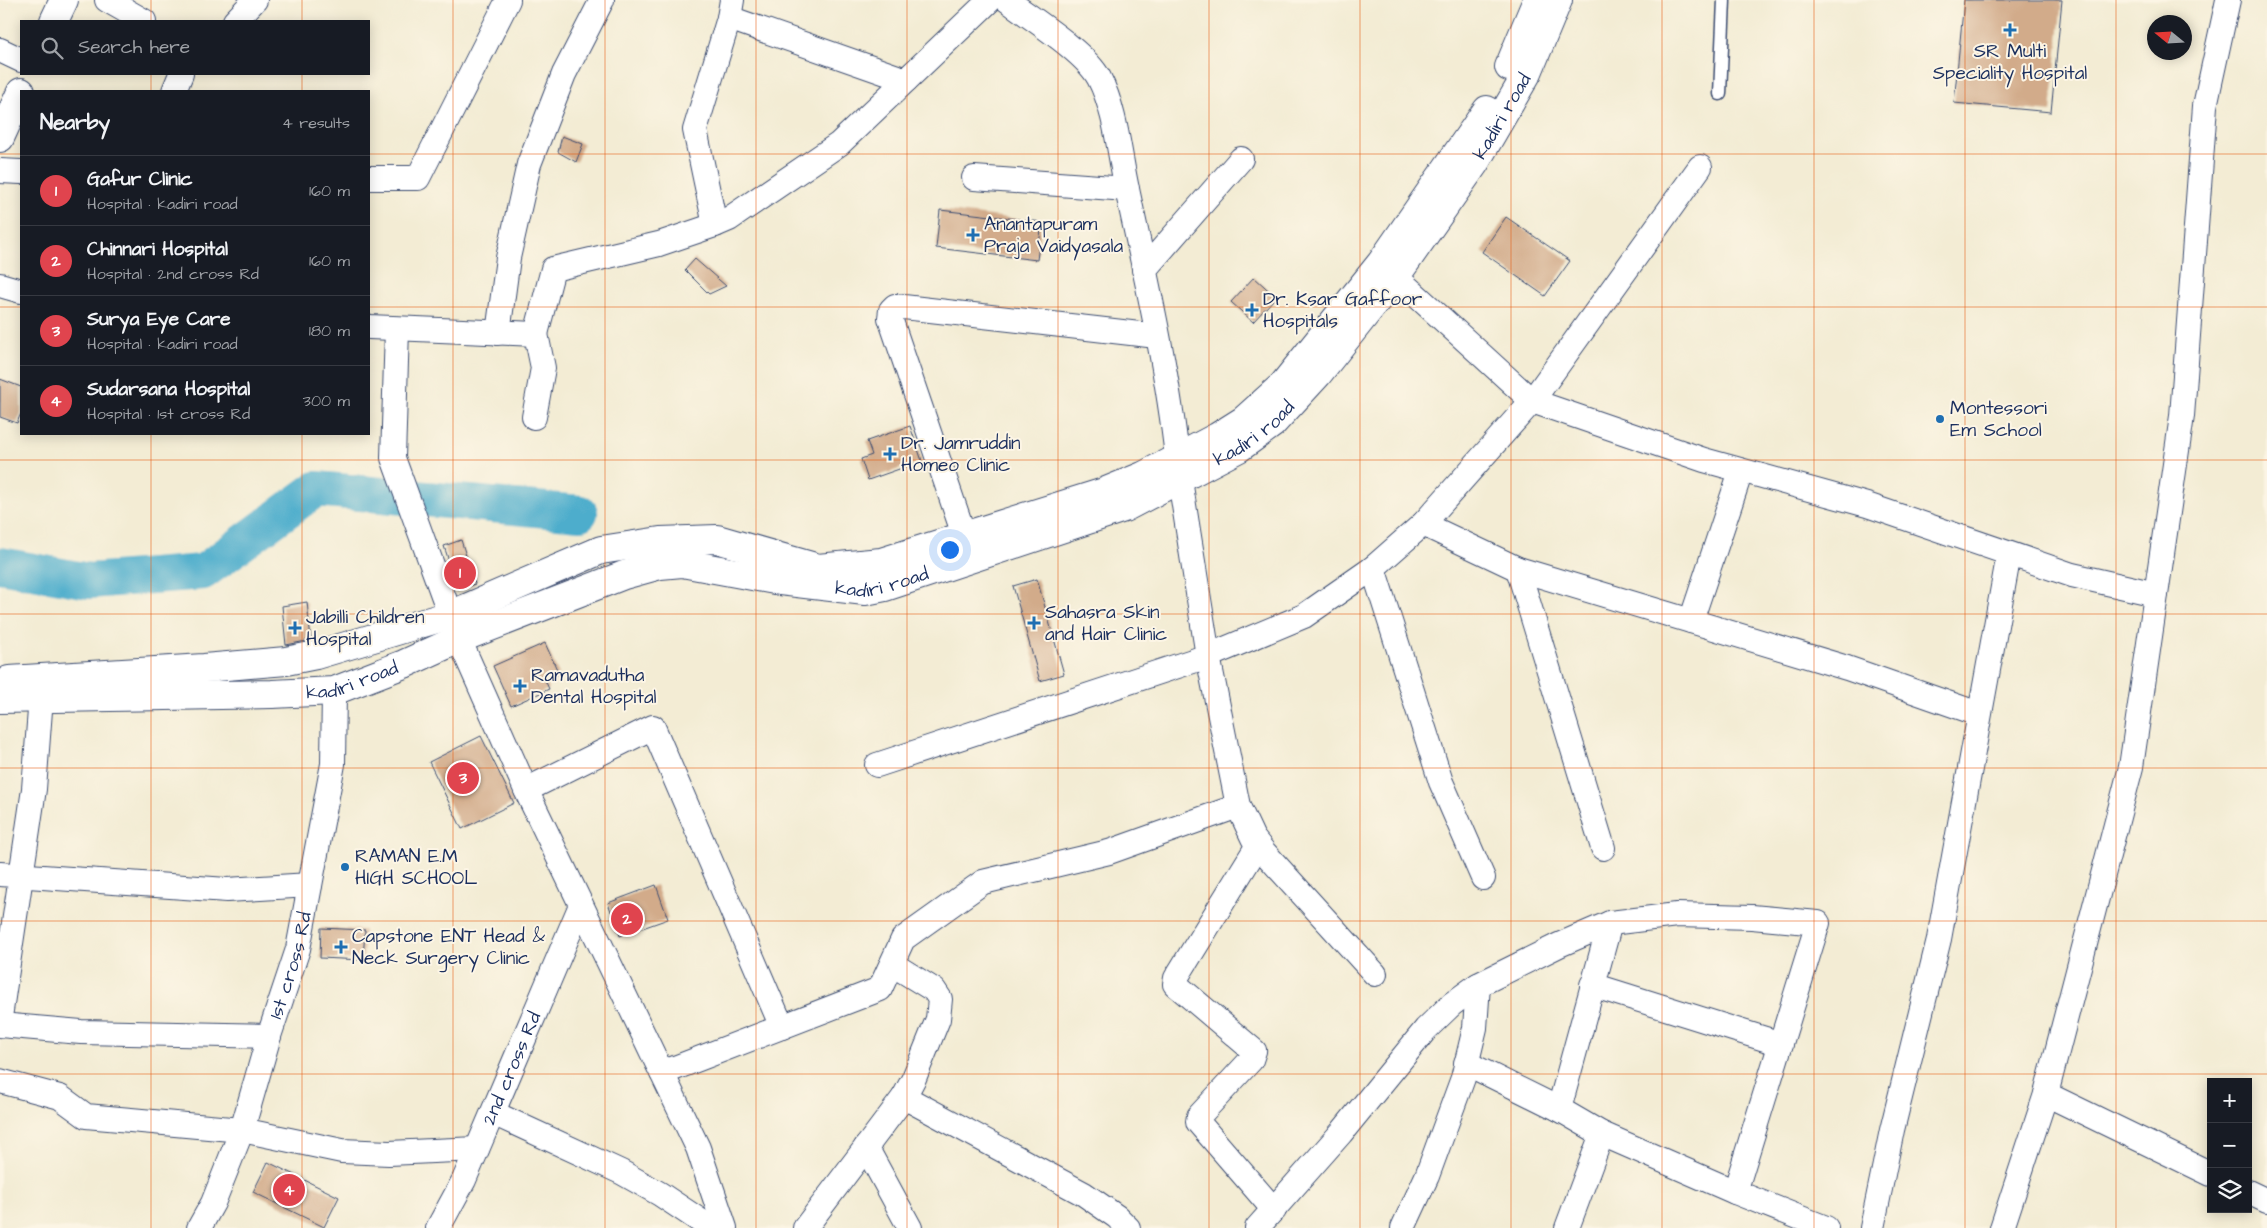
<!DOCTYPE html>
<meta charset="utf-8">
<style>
:root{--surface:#171b24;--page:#242831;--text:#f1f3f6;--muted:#9ea1a6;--line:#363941;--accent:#8c9099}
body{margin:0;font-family:"Architects Daughter",sans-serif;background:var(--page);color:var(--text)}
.controls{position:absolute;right:15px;bottom:15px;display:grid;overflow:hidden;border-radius:0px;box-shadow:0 2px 12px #0003}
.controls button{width:45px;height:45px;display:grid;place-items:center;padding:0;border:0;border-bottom:1px solid var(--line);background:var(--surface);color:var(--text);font:25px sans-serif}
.compass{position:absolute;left:2147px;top:15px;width:45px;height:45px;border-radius:50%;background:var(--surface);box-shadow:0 2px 12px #0003;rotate:288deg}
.you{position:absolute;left:949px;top:549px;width:18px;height:18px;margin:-12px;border:4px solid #fff;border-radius:50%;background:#1a73e8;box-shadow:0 0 0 8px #1a73e833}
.badge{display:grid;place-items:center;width:32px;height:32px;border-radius:50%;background:var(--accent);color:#fff;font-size:16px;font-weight:700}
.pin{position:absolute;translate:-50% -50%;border:2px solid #fff;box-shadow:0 1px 5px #0006}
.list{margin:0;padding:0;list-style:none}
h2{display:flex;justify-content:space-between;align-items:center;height:65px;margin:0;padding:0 20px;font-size:21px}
h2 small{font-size:16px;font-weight:400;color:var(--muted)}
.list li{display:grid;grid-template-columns:32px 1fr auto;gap:15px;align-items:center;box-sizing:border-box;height:70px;padding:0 20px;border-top:1px solid var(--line)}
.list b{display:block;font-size:19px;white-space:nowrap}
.list p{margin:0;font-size:16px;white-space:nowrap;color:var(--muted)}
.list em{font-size:16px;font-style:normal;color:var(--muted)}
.icon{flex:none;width:28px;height:28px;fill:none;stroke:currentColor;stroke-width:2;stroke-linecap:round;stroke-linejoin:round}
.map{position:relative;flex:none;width:2267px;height:1228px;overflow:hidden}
.search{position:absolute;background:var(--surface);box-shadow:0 2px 12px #0003;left:20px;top:20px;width:350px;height:55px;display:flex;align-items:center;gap:12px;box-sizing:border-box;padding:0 18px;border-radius:0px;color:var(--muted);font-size:19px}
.panel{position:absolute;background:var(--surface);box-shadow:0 2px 12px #0003;left:20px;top:90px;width:350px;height:345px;border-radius:0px}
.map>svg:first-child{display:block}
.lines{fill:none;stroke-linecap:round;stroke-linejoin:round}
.river{stroke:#4dadcc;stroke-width:36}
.building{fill:#d2ab8a}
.service-casing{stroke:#3b4b70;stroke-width:15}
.minor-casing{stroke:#3b4b70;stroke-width:26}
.tertiary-casing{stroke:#3b4b70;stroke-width:30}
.secondary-casing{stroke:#3b4b70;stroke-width:30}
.service{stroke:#fff;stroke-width:12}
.minor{stroke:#fff;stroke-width:24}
.tertiary{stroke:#fff;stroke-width:28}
.secondary{stroke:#fff;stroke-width:28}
.grid{fill:none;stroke:#e8590c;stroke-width:1;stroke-opacity:0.55}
.poi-dot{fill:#1f6fb2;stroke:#fcf5e5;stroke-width:2}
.labels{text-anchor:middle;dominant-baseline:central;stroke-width:4;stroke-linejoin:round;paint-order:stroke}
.poi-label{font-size:19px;fill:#1b2f5e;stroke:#fcf5e5;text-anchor:start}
.street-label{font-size:19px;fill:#1b2f5e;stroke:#fcf5e5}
</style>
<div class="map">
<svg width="2267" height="1228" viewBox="0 0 2267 1228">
<rect width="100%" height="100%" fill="#fcf5e5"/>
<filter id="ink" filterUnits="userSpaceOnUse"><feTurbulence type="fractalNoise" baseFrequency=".02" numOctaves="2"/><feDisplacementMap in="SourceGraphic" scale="10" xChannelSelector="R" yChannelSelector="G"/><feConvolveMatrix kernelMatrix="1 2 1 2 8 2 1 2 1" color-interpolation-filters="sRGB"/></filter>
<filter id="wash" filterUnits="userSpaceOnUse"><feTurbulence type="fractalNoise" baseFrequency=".0096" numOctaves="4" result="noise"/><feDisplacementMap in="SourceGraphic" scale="20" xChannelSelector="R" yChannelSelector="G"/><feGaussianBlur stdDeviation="1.12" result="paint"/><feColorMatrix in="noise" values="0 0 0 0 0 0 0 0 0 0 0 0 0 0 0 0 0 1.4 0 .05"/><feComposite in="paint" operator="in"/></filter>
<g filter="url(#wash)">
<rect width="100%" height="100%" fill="#f3ecd4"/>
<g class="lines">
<!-- river -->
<path class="river" d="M0 565 89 581 203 572 316 489 580 513"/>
</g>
<g id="blocks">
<!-- building -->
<path class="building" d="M1964 0H2062L2051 112 1954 103Z
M562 136 583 144 576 162 558 152Z
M940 210 1042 222 1037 260 936 248Z
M1506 217 1570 261 1545 296 1482 252Z
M695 259 726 286 709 294 685 270Z
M1254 277 1276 297 1253 322 1231 302Z
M0 379 21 387V413L17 423 0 417Z
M910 426 922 461 868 480 861 459 872 455 867 441Z
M461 540 475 584 458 589 444 546Z
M1037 579 1064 674 1040 681 1013 586Z
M307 602 311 640 286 645 282 606Z
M545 643 559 674 545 680 549 689 511 706 493 666Z
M481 736 514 803 462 829 429 762Z
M656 885 668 919 620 936 608 903Z
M321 928 365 930 363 960 320 958Z
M268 1162 339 1197 324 1227 253 1192Z"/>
</g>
</g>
<g filter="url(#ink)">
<use href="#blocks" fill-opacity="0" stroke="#3b4b70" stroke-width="1"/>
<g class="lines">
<defs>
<path id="service" d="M1720 94 1724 0"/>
<g id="minor">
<path d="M107 0 144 21"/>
<path d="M1007 0C1032 19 1085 52 1099 78 1116 111 1119 153 1127 189 1146 277 1167 367 1177 457"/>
<path d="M729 18 906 80"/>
<path d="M235 21 255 0"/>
<path d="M0 50 21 60"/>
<path d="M174 91 181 74"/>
<path d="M0 171 21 172"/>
<path d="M369 178H418L508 0"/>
<path d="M974 178 1127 189"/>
<path d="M715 225 729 219 839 144 990 0"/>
<path d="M1382 264 1532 401 1704 460 1867 505 2072 575 2156 594"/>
<path d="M1144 270 1241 159"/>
<path d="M0 285 21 291"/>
<path d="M369 327 536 334 553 269 659 244 715 225 695 130 729 18 732 0"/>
<path d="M397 329 393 458 459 639 526 790 698 1148 725 1228"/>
<path d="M498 333 508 258 529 164 564 74 602 0"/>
<path d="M534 417 543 368 536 334"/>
<path d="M1180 480 1208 656 1304 616 1373 568 1423 524 1532 401 1700 167"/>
<path d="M1423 524 1518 569 1847 668 1979 714"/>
<path d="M964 535 890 318 891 310 895 306 1157 336"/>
<path d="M1373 568 1441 782 1483 878"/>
<path d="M1518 569 1603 848"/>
<path d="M1691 621 1741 471"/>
<path d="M526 790 653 727 782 1027"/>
<path d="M1238 806 1253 838 1264 852 1375 974"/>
<path d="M1258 845 1176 978 1175 984 1254 1051 1251 1060 1199 1116 1198 1122 1274 1210"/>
<path d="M0 874 227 890 310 885"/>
<path d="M1592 985 1781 1044"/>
<path d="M0 1017 34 789 41 697"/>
<path d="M0 1025 81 1032 269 1036"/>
<path d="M1466 1063 1559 1109 1602 1134"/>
<path d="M662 1073 880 989 903 939 983 882 1109 852 1238 806 1208 656 877 765"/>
<path d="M0 1081 60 1097 86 1116 242 1130 342 1151 389 1153 477 1149"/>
<path d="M2046 1094 2211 1174"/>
<path d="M904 1097 1084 1194 1117 1217 1128 1228"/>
<path d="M1559 1109 1610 923"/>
<path d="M493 1113 621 1172 660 1194 711 1228"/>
<path d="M866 1147 910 1228"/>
<path d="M2248 1192 2267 1201"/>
<path id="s1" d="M199 1228 213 1203 242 1130 269 1036 298 949 333 764 334 691"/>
<path id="s2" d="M438 1228 464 1180 581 905"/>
<path d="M805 1228 904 1097 914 1078 938 1019 940 999 934 990 892 964"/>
<path d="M1257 1228 1341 1133 1426 1029 1452 1004 1478 985"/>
<path d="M1403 1228 1427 1176 1463 1078 1475 1028 1478 985 1559 945 1610 923 1677 915 1752 917 1818 923 1735 1192"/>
<path d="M1567 1228 1602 1134 1735 1192 1826 1228"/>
<path d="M1872 1228 1892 1130 1939 939 2009 554"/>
<path d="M2002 1228 2046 1094 2131 767 2182 416 2205 106 2228 0"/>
</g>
<path id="tertiary" d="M54 21 64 0
M0 138 21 92"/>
<g id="secondary">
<path d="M1509 67 1537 0"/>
<path d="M9 680 204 668 286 661 316 655 450 615 601 550 660 541 717 539 818 568 881 562 1104 492 1143 476 1217 437 1244 420 1283 385 1381 263 1487 110"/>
<path id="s3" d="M0 699 272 694 334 691 404 664 459 639 624 575 660 565 682 563 780 581 865 591 885 587 1124 508 1239 448 1272 424 1318 374 1396 276 1475 163 1528 72 1558 0"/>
</g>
</defs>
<!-- service casing -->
<use href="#service" class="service-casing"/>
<!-- minor casing -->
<use href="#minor" class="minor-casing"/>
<!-- tertiary casing -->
<use href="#tertiary" class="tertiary-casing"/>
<!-- secondary casing -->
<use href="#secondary" class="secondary-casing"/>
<!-- service -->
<use href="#service" class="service"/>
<!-- minor -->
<use href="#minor" class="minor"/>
<!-- tertiary -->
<use href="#tertiary" class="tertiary"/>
<!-- secondary -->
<use href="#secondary" class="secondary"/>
</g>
</g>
<!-- grid -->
<path class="grid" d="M151 0V21M302 0V21M453 0V1228M605 0V1228M756 0V1228M907 0V1228M1058 0V1228M1209 0V1228M1360 0V1228M1511 0V1228M1662 0V1228M1814 0V1228M1965 0V1228M2116 0V1228M151 74V91M302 74V91M0 154H21M369 154H2267M0 307H21M369 307H2267M151 434V1228M302 434V1228M0 460H2267M0 614H2267M0 768H2267M0 921H2267M0 1074H2267"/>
<!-- markers -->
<g class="poi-dot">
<path d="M2007.5 22.5h5v5h5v5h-5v5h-5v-5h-5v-5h5z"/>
<path d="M970.5 227.5h5v5h5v5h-5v5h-5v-5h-5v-5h5z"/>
<path d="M1249.5 302.5h5v5h5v5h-5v5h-5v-5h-5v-5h5z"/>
<circle cx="1940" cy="419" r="5"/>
<path d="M887.5 446.5h5v5h5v5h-5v5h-5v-5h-5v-5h5z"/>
<path d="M1031.5 615.5h5v5h5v5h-5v5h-5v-5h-5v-5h5z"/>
<path d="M292.5 620.5h5v5h5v5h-5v5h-5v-5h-5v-5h5z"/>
<path d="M517.5 678.5h5v5h5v5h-5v5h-5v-5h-5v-5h5z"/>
<circle cx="345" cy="867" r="5"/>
<path d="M338.5 939.5h5v5h5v5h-5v5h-5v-5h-5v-5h5z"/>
</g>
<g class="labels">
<!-- poi labels -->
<g class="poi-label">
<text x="2010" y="51" text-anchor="middle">SR Multi<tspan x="2010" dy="22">Speciality Hospital</tspan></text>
<text x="984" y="224">Anantapuram<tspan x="984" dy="22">Praja Vaidyasala</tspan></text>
<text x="1263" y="299">Dr. Ksar Gaffoor<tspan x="1263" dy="22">Hospitals</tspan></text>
<text x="1950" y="408">Montessori<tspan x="1950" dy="22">Em School</tspan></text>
<text x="901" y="443">Dr. Jamruddin<tspan x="901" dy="22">Homeo Clinic</tspan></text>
<text x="1045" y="612">Sahasra Skin<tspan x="1045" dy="22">and Hair Clinic</tspan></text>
<text x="306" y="617">Jabilli Children<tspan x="306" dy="22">Hospital</tspan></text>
<text x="531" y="675">Ramavadutha<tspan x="531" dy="22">Dental Hospital</tspan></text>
<text x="355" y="856">RAMAN E.M<tspan x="355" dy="22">HIGH SCHOOL</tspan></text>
<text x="352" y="936">Capstone ENT Head &amp;<tspan x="352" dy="22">Neck Surgery Clinic</tspan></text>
</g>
<!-- street labels -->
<g class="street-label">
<text stroke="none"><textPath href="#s3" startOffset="1719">kadiri road</textPath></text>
<text stroke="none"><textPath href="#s3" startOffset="1314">kadiri road</textPath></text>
<text stroke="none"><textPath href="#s3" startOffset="909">kadiri road</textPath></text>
<text stroke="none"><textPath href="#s3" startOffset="354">kadiri road</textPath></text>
<text stroke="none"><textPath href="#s1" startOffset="279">1st cross Rd</textPath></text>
<text stroke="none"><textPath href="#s2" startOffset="176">2nd cross Rd</textPath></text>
</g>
</g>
</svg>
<div class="controls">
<button>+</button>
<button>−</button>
<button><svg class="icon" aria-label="layers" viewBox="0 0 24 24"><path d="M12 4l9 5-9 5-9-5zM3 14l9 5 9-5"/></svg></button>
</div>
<svg class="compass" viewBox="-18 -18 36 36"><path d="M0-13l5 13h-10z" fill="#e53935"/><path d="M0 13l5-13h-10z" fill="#9ea1a6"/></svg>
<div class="you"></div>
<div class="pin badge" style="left:460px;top:573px;background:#e0444e">1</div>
<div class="pin badge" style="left:627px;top:919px;background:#e0444e">2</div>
<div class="pin badge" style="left:463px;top:778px;background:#e0444e">3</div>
<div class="pin badge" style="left:289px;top:1190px;background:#e0444e">4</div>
<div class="search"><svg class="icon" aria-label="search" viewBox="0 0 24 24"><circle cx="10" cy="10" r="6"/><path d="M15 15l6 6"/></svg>Search here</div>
<section class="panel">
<h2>Nearby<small>4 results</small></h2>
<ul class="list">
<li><span class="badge" style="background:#e0444e">1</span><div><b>Gafur Clinic</b><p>Hospital · kadiri road</p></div><em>160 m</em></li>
<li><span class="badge" style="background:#e0444e">2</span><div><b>Chinnari Hospital</b><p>Hospital · 2nd cross Rd</p></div><em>160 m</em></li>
<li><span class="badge" style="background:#e0444e">3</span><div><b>Surya Eye Care</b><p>Hospital · kadiri road</p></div><em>180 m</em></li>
<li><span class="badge" style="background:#e0444e">4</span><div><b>Sudarsana Hospital</b><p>Hospital · 1st cross Rd</p></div><em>300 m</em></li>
</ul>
</section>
</div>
